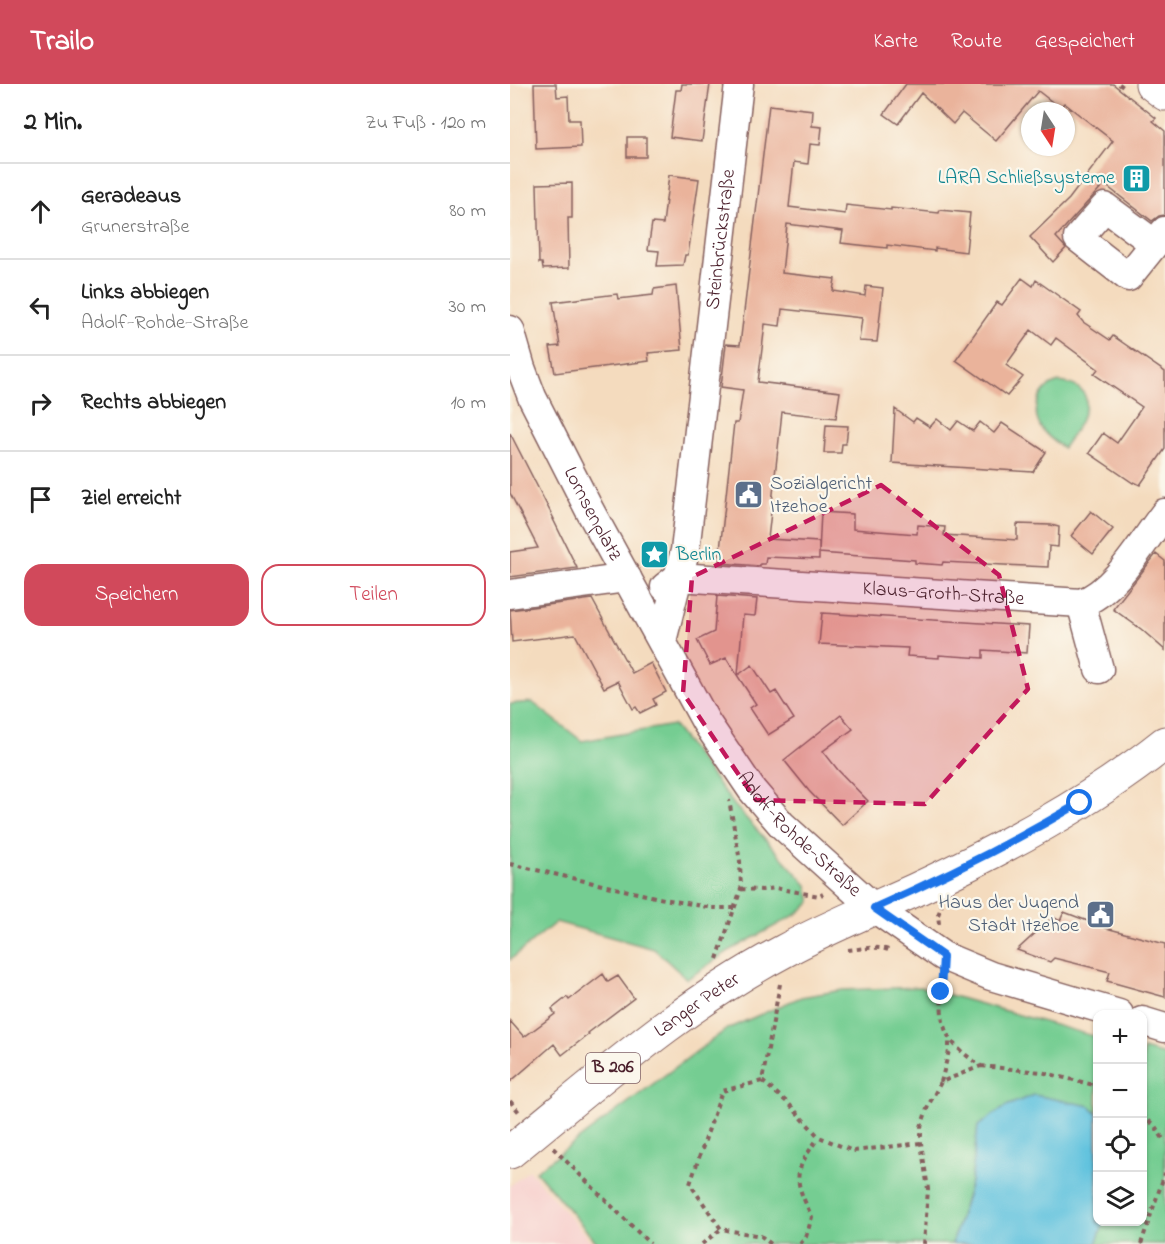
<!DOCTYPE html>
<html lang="de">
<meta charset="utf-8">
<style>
:root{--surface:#fff;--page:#f2f2f2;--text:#222;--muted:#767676;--line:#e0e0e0;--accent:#d1495b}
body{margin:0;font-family:"Indie Flower",sans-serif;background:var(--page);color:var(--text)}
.controls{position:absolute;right:18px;bottom:18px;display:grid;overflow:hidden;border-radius:12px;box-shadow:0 2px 4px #0004}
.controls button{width:54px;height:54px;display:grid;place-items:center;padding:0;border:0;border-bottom:2px solid var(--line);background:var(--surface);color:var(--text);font:30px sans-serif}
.compass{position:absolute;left:511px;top:18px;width:54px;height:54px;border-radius:50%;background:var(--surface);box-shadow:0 2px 4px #0004;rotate:168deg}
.stop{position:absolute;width:18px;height:18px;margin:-14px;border:4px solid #1a73e8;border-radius:50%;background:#fff}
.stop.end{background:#1a73e8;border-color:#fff;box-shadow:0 2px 6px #0008}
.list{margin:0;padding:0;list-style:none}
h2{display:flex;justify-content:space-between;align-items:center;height:78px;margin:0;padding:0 24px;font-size:26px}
h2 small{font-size:20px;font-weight:400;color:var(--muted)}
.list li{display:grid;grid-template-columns:39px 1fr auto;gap:18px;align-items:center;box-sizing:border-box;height:96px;padding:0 24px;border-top:2px solid var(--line)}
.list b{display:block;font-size:22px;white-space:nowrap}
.list p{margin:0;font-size:20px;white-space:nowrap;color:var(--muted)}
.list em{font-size:20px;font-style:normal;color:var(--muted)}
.actions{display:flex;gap:12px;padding:18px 24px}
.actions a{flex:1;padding:14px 0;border:2px solid var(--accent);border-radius:18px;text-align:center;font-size:21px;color:var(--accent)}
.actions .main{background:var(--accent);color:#fff}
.icon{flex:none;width:33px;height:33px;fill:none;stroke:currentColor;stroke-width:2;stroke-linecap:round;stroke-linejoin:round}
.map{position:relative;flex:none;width:655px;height:1160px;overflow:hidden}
header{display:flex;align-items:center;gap:36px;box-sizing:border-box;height:84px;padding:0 30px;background:var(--accent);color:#fff}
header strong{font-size:28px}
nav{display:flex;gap:33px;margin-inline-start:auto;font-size:21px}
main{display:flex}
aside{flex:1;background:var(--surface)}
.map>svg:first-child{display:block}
.built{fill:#f7d0cd}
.green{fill:#74cd92;stroke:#5f765e;stroke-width:1.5}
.water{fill:#60c2de;stroke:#557084;stroke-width:1.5}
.building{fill:#eab39b}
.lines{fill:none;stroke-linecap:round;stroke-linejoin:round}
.minor-casing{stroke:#86615e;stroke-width:31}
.major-casing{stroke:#86615e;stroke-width:35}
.path{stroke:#86615e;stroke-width:4;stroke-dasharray:4.5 4.5;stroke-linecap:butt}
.minor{stroke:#fff;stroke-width:28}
.major{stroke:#fff;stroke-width:33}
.route{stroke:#1a73e8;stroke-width:8}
.marked{fill:#c2185b;fill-opacity:0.2;stroke:#c2185b;stroke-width:4.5;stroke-dasharray:12 8;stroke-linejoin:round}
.labels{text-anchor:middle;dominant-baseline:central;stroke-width:4.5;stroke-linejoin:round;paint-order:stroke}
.shield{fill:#fbf7ec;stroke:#7f6065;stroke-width:1.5}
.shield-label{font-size:18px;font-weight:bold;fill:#4a1f2b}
.culture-label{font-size:20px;fill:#0d838f;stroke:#fbf7ec;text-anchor:end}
.street-label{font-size:20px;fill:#4a1f2b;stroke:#fbf7ec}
.service-label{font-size:20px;fill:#4e5e75;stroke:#fbf7ec;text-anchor:start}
</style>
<header>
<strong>Trailo</strong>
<nav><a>Karte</a><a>Route</a><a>Gespeichert</a></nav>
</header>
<main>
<aside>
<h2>2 Min.<small>Zu Fuß · 120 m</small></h2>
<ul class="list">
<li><svg class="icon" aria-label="ahead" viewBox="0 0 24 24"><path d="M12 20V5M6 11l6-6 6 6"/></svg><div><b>Geradeaus</b><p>Grunerstraße</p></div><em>80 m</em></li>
<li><svg class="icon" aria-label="left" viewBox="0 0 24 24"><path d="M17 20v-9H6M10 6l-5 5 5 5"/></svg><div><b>Links abbiegen</b><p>Adolf-Rohde-Straße</p></div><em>30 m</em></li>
<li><svg class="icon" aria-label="right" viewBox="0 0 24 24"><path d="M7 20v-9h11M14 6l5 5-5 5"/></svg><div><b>Rechts abbiegen</b></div><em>10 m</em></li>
<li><svg class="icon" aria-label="arrive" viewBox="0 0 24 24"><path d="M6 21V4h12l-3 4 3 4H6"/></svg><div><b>Ziel erreicht</b></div></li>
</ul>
<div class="actions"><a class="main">Speichern</a><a>Teilen</a></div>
</aside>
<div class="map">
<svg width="655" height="1160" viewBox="0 0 655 1160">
<rect width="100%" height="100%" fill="#fbf7ec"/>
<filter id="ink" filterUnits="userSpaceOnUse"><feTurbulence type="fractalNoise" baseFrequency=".0167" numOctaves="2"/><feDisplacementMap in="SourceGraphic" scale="12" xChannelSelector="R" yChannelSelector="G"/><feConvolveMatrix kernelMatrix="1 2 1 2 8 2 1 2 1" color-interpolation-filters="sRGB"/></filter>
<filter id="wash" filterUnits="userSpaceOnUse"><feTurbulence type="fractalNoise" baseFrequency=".008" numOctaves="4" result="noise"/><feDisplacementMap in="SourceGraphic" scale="24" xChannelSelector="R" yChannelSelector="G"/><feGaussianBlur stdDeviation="1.35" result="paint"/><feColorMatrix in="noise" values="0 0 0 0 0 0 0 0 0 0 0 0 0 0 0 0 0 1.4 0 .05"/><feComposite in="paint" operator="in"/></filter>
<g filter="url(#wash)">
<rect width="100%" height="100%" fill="#f4dbbe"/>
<!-- built -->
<path class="built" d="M19 1086 83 1160H0V1102Z"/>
<!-- green -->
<path class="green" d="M550 298C598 305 568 342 553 364 545 358 536 352 531 344 520 325 530 302 550 298Z
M22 618 72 657 163 641 225 722 297 801 301 818 287 830 219 867 177 895 144 865 46 838 0 876V620Z
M411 903 587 953V1029L580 1022 468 1042 461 1098 442 1160H88L26 1087 217 945 291 913 333 906Z
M633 965 655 971V1160H586L594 1138H632Z"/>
<!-- water -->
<path class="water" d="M524 1011 580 1022 587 1029 588 1138H594L586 1160H442L461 1098 468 1042 496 1022Z"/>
<g id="blocks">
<!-- building -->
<path class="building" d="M24 0H46L47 13 58 12 59 36H70L71 63 26 65Z
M172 0H200L192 57 160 53 166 6H171Z
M396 0H603L646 34 643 37 655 47V131L649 132 642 137 594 100 546 153 556 164 543 178 520 153 559 115 603 57 554 19 550 24 528 7 486 57 452 29 443 40 411 9 388 40 374 30Z
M259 21 303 26 302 42 312 43 310 61 300 60 298 80 284 78 279 123 335 130 336 121 381 126V124L429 129 430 126 460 129 456 168 425 164V167L377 161V164L331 159 333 147 277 140 272 189 325 195 323 207 355 212 356 202 373 204 367 258 349 257 352 234 272 225 270 242 255 240 248 298 330 308 326 334 272 328 258 455 309 458V475L256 473 255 480H250V482L210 479 209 475 224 339H228L233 306 211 303 216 260 230 261Z
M117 53H136V73H117Z
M159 91 189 95 178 171H175L173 181 147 182 149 167 138 166 142 139 153 140Z
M62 99V134H58L59 184 33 185 32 179H29L27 100Z
M512 194 523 202 526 196 571 228 568 232 573 238 600 256 603 252 655 288V365L630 401 624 398 623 399 579 369 593 349 607 359 632 323 584 290 588 285 546 254 541 261 521 246 496 281 513 293 497 312 446 276 487 218 492 221Z
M166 202 172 266 138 269 139 277 45 289 40 263 50 262 43 218 107 210 108 215 143 211 144 205Z
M385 325 403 338 406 334 420 343 427 335 441 346 448 337 463 347 470 338 484 349 492 339 536 368 523 388 382 379Z
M316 341 338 342 336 360H332L331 369H314Z
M0 349 44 435H43L67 484 0 493V468L28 464 0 409Z
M581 427 603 445 583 470 561 452Z
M311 428 343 430V445L407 450 408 441 435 443 434 451 507 456V440L541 441 549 443 548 463 539 462 538 483 433 478 432 481 405 479V476L309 469Z
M646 470 655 477V566L631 545 603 525Z
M207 512 247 515 245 532 233 531 228 591 242 581 261 610 266 607 284 635 258 651 240 624 246 620 216 574 200 581 187 556 204 548Z
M82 515 122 589 141 579 156 608 143 615 146 621 130 629 126 623 123 625 108 597 94 604 65 550 2 558 0 526Z
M312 529 519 542 517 569 473 566V574L429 571V574L397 572 398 564 309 560Z
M331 631 343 645 313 667 328 686 358 717 332 741 299 707 274 676Z
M554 828 596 844 655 860V913L597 897 600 888 544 874 540 878 507 866 543 833 550 837Z
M93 890 98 898 108 892 124 914 78 949 79 950 52 971 44 960 0 998V937L14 953 45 930 42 925 57 913 59 916Z"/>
</g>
</g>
<g filter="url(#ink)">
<use href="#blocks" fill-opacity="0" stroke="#86615e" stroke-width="1.5"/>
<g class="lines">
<defs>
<g id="minor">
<path d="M645 160 595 123 568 154 618 193 655 147"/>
<path id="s1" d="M0 246 11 284 22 313 80 427 196 638 242 706 272 741 364 824 433 872 481 892 609 930"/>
<path id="s2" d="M155 503 168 493 175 467 229 0"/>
<path d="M0 510 117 494"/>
<path d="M571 519 589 585"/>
<path id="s3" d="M152 557 168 493 571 519C605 508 633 457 655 429"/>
<path d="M632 937 655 944"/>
</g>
<g id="major">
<path d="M642 0 655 10"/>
<path id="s4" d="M0 1068C89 996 172 921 274 867 316 844 361 826 405 806 492 765 580 719 655 659"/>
</g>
</defs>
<!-- minor casing -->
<use href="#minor" class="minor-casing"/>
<!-- major casing -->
<use href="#major" class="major-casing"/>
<!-- path -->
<path class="path" d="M609 0 616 5
M0 780 149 814 202 824H224
M231 805 252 806 265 804 309 812 313 810
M429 840 428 831 432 821
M338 866C352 865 368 861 381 867
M207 875 231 805 230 777 219 716
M270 900 252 997 278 1019 309 1053 343 1067 411 1059
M471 982 531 988 588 1002
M252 997 212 1007 180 1100 211 1145 251 1152 261 1160
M431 998 439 967V955
M0 1017 9 1028
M632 1031 645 1042 655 1058
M43 1064 140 1160
M192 1160 211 1145
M290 1160 296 1153 302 1133C283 1093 283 1090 308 1054
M414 1160 418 1105 411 1059V1043L418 1022 431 998 471 982C431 955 430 943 432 897
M631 1160 655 1089"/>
<!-- minor -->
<use href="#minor" class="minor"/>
<!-- major -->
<use href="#major" class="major"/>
</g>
</g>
<g class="lines" filter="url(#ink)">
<!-- route -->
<path class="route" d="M431 908 433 872 364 824C434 793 504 758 570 719"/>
</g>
<!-- marked area -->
<path class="marked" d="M371 401 489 491 518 605 415 720 246 716 173 609 182 493Z"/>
<!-- icons -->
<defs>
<symbol id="building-square" viewBox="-11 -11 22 22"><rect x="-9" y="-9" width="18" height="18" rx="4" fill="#0f9aa8" stroke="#fbf7ec"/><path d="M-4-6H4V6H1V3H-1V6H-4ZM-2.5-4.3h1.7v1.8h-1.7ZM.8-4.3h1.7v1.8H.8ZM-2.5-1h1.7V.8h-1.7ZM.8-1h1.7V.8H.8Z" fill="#fff"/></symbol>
<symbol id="civic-square" viewBox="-11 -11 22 22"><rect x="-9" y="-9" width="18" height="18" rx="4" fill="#5c6f8a" stroke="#fbf7ec"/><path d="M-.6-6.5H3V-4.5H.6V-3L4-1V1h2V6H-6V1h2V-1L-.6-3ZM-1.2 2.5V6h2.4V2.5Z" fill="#fff"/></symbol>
<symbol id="sight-square" viewBox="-11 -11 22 22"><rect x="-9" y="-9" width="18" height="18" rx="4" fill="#0f9aa8" stroke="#fbf7ec"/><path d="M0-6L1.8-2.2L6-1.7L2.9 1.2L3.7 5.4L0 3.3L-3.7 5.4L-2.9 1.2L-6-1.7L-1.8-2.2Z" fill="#fff"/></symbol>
</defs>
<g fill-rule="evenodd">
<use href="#building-square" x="610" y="78" width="33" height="33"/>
<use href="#civic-square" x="222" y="394" width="33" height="33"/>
<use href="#sight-square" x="128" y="454" width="33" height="33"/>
<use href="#civic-square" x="574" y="814" width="33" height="33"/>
</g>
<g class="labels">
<!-- shield labels -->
<rect class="shield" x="76" y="969" width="54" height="30" rx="4.5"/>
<g class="shield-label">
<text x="103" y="984">B 206</text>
</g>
<!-- culture labels -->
<g class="culture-label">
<text x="605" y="94">LARA Schließsysteme</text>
<text x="166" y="471" text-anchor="start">Berlin</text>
</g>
<!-- street labels -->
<g class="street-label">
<text stroke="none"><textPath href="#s2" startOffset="357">Steinbrückstraße</textPath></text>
<text stroke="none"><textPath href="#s1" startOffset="202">Lornsenplatz</textPath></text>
<text stroke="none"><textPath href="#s3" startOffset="332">Klaus-Groth-Straße</textPath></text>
<text stroke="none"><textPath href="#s1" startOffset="586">Adolf-Rohde-Straße</textPath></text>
<text stroke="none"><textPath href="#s4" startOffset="238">Langer Peter</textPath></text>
</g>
<!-- service labels -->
<g class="service-label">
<text x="260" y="400">Sozialgericht<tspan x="260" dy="23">Itzehoe</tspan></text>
<text x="569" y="819" text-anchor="end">Haus der Jugend<tspan x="569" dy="23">Stadt Itzehoe</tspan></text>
</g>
</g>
</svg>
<div class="controls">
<button>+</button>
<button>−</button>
<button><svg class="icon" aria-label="locate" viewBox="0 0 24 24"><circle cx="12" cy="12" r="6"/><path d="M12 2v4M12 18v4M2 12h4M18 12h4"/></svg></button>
<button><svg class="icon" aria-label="layers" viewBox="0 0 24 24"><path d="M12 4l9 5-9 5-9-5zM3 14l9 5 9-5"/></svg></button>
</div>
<svg class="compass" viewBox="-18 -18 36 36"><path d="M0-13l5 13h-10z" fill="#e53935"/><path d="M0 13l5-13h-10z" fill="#767676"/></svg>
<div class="stop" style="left:570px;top:719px"></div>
<div class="stop end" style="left:431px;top:908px"></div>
</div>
</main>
